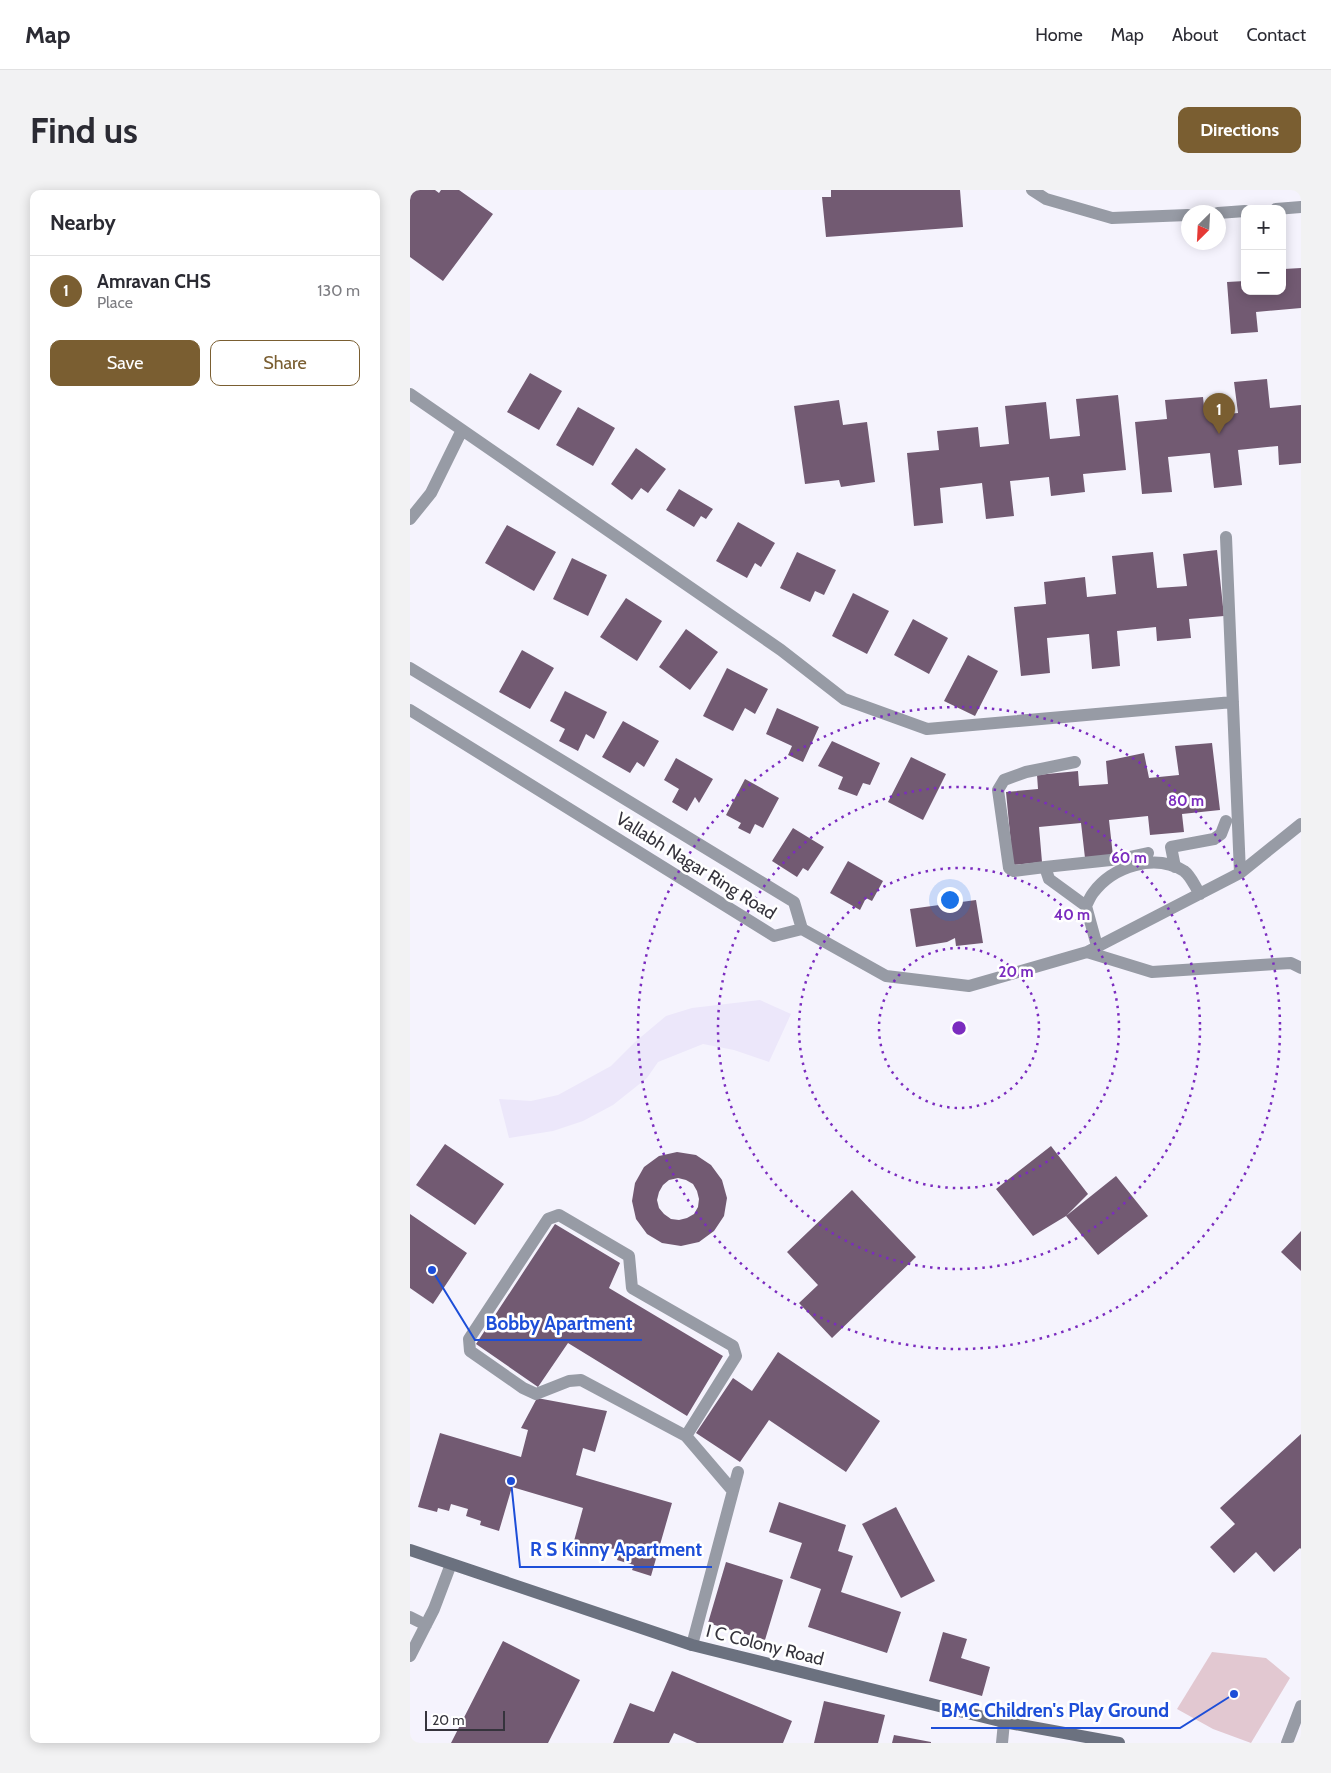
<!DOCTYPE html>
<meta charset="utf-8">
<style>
:root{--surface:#fff;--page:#f2f2f3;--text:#2b2b33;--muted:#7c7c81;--line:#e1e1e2;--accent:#7a5e31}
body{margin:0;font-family:Cabin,sans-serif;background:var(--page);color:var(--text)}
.controls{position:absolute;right:15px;top:15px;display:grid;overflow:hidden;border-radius:10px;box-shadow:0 2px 12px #0003}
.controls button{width:45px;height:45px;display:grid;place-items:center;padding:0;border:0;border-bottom:1px solid var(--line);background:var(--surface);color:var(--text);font:25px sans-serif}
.compass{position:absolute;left:771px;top:15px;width:45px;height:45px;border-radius:50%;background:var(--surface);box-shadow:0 2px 12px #0003;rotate:204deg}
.scale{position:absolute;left:15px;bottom:12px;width:80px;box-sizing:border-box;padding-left:5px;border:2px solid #35333c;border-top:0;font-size:14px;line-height:18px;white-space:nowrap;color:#35333c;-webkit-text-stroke:4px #fff;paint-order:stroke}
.you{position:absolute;left:539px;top:709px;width:18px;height:18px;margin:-12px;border:4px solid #fff;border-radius:50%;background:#1a73e8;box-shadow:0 0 0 8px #1a73e833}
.badge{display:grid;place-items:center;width:32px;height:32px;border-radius:50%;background:var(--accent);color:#fff;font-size:16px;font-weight:700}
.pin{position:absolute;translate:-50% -41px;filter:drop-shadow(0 1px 2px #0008)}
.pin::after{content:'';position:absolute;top:26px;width:18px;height:15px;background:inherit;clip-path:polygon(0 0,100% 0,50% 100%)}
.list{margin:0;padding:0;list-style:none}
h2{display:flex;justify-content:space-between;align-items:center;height:65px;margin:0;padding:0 20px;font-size:21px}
h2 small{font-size:16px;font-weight:400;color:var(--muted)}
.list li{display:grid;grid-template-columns:32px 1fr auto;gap:15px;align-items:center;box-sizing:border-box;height:70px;padding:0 20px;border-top:1px solid var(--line)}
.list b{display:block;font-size:19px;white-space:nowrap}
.list p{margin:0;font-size:16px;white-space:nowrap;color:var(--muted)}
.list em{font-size:16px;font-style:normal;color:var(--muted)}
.actions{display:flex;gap:10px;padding:15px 20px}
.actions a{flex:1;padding:11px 0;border:1px solid var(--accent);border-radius:10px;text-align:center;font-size:18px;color:var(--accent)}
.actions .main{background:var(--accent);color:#fff}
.map{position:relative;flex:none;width:891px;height:1553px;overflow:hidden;border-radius:10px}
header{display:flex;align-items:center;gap:30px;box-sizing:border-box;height:70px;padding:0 25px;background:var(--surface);border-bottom:1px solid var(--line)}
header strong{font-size:24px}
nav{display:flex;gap:28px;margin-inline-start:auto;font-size:18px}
.intro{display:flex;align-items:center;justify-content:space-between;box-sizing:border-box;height:120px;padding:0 30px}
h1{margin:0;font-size:35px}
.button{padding:12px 22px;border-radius:10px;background:var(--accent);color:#fff;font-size:18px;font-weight:700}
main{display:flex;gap:30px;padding:0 30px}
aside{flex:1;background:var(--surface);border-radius:10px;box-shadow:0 2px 12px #0003}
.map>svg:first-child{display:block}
.built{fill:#ece7fa}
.green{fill:#e2c8d1}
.building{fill:#725a72;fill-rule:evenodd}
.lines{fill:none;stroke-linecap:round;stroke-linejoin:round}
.street{stroke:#979ba5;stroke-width:12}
.secondary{stroke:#6b717f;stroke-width:12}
.ring{fill:none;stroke:#7b2cbf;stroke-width:2.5;stroke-dasharray:2.5 5}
.labels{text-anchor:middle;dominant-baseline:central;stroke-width:5;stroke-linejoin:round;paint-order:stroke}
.street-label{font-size:18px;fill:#35333c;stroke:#fff}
.centre{fill:#7b2cbf;stroke:#fff;stroke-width:2.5}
.ring-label{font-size:15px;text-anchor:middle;font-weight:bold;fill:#7b2cbf;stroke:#fff;stroke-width:5;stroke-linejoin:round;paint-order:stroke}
.leader{fill:none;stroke:#1d4ed8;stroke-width:2}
.callout-dot{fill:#1d4ed8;stroke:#fff;stroke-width:2}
.callout-label{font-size:19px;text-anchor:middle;font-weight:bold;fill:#1d4ed8;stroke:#fff;stroke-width:5;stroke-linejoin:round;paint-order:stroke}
</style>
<header>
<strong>Map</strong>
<nav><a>Home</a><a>Map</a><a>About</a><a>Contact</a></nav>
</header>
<div class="intro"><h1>Find us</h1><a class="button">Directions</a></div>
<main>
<aside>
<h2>Nearby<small></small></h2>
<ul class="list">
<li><span class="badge">1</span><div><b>Amravan CHS</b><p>Place</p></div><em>130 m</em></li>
</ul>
<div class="actions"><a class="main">Save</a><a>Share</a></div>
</aside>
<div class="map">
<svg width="891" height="1553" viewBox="0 0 891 1553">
<rect width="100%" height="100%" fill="#f5f3fd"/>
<!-- built -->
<path class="built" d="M350 810 381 824 359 872 324 860 293 854 248 872 237 888 203 915 173 931 143 941 99 948 89 909 121 911 148 905 201 876 225 852 256 826 282 818Z"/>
<!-- green -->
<path class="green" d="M802 1462 856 1468 880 1488 841 1553 803 1539 767 1519Z"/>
<!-- building -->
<path class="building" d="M0 0H25L29 3 31 0H49L83 24 33 91 0 67Z
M421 0H550L553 37 416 47 412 7H421Z
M872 75H874V79L891 78V118L846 122 848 142 821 144 817 92 835 91V101H872Z
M120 183 152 201 129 240 97 222Z
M857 189 860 218 891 215V273L869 275 868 256 828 260 832 295 804 298 800 263 758 267 762 302 732 304 725 232 757 229 755 210 793 207 795 226 828 223 824 192Z
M708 205 716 280 673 284 675 302 641 306 639 287 600 291 604 326 576 329 572 293 530 298 533 333 504 336 497 263 529 260 527 241 568 237 570 257 599 254 595 216 636 212 640 249 670 246 666 209Z
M429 210 433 235 457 232 465 292 431 297 429 290 395 294 384 216Z
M168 217 205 238 183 276 146 255Z
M226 258 256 279 238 303 231 298 222 310 201 294Z
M269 299 303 319 296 329 291 326 284 337 256 320Z
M328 332 365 353 351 377 345 373 337 388 306 371Z
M97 335 146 362 124 401 75 373Z
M807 360 814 426 779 429 781 448 747 451 746 437 707 441 710 476 682 479 679 444 637 448 640 483 611 486 604 417 636 414 634 392 675 387 677 407 706 404 702 366 743 362 747 398 777 396 773 364Z
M387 362 426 380 414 405 405 401 400 412 370 398Z
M162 368 197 385 178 426 143 409Z
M443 403 479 421 457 464 422 446Z
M216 408 252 431 227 471 190 447Z
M503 429 538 448 519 484 484 465Z
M276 439 308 462 280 500 249 477Z
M112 460 144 478 120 519 89 502Z
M558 465 588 481 565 526 534 511Z
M317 478 358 499 345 524 335 518 323 541 293 526Z
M155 501 197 522 184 549 176 544 168 561 149 551 155 539 140 531Z
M367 518 409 537 393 572 378 565 382 556 356 544Z
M213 531 249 551 234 577 227 572 220 583 192 567Z
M422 551 470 573 460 595 453 593 447 606 428 599 433 587 408 576Z
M802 553 810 620 772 624 774 642 740 645 738 626 699 630 703 666 675 668 671 633 629 637 632 672 603 675 596 602 628 599 627 585 668 581 669 596 698 594 696 571 734 563 739 588 769 585 765 556Z
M501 567 536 584 513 630 478 612Z
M266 568 303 589 289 613 285 607 277 621 262 612 269 599 254 590Z
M335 589 369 608 353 638 345 634 340 644 328 638 331 633 316 625Z
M383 638 414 657 398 681 393 678 387 687 362 671Z
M438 671 473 691 462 711 456 708 450 720 420 703Z
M566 710 573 753 546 756 545 748 537 752 506 757 500 719Z
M35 954 94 994 65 1035 6 995Z
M641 956 678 1004 656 1026 706 986 738 1026 688 1065 656 1026 623 1046 586 999Z
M267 962 286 965 301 975 312 990 317 1008 314 1026 304 1041 289 1052 271 1056 252 1053 237 1044 226 1029 222 1011 225 993 234 977 249 966ZM268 988 276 990 283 994 287 1001 289 1009 288 1017 284 1024 277 1028 269 1030 261 1029 254 1024 249 1018 247 1010 249 1002 253 995 259 990Z
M442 1000 506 1067 422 1148 389 1113 408 1095 377 1062Z
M0 1024 57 1063 23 1114 0 1098Z
M145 1034 210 1073 199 1098 313 1166 277 1226 158 1153 128 1197 66 1154Z
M891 1041V1081L871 1062Z
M368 1162 470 1231 436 1282 359 1230 330 1272 286 1243 323 1188 342 1201Z
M127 1208 197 1221 185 1262 173 1258 166 1285 262 1313 241 1386 222 1380 224 1375 207 1370 210 1361 193 1356 191 1365 178 1362 176 1367 161 1362 173 1318 102 1297 89 1341 70 1335 71 1331 56 1326 58 1319 41 1314 39 1321 28 1318 27 1322 8 1317 30 1243 111 1267 118 1240 111 1238Z
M891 1244V1359L890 1358 864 1382 846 1362 824 1383 800 1357 825 1334 810 1318Z
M369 1312 436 1335 428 1361 443 1366 431 1402 491 1422 477 1463 398 1437 411 1399 380 1388 392 1353 359 1342Z
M486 1317 525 1391 491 1408 452 1334Z
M316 1372 373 1390 355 1450 298 1433Z
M533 1442 557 1449 551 1468 580 1477 572 1506 519 1491Z
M93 1451 170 1490 138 1553H41Z
M262 1481 382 1531 373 1553H287L264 1543 259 1553H203L220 1513 244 1522Z
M414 1511 475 1525 468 1553H404Z
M484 1545 521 1552V1553H482Z"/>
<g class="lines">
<!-- street -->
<path class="street" d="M622 0 636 9 702 28 778 25
M866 19 891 17
M808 23 835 21
M0 204 371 460 434 509 517 539 823 512
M0 329 21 303 52 240
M816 347 830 683
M0 478 384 712 392 739
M0 520 364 746 392 739 476 786 559 796 677 762 830 683 891 634
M665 572 616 582 594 590 588 600 599 678 604 681 635 677 639 689 676 716
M635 677 710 669 738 663
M765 677 761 657 804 649 811 644 816 631
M687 756 676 716C678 712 680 707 683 703 703 676 745 663 774 681 781 686 785 697 790 704
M677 762 742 782 881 773 891 778
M276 1246 326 1166 323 1156 222 1098 219 1066 149 1025 138 1029 59 1149 60 1161 113 1198 126 1204 159 1191 171 1190 276 1246 323 1301
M0 1427 16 1435
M282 1455 328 1282
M0 1466 24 1419 41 1374
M592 1553 594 1532
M877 1553 891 1516"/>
<!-- secondary -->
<path class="secondary" d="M0 1360 282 1455 594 1532 709 1553"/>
</g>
<!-- distance rings -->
<g class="ring">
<circle cx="549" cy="838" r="80"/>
<circle cx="549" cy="838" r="160"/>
<circle cx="549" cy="838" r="241"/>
<circle cx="549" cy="838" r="321"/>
</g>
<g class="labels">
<!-- street labels -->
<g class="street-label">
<text transform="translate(286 676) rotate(32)">Vallabh Nagar Ring Road</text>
<text transform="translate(355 1455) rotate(14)">I C Colony Road</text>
</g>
</g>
<circle cx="549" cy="838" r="8" class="centre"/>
<g class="ring-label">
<text x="776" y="616">80 m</text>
<text x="719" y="673">60 m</text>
<text x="662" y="730">40 m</text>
<text x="606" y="787">20 m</text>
</g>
<!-- callouts -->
<path class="leader" d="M22 1080L65 1150H232M101 1291L110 1377H302M824 1504L770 1538H521"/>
<g class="callout-dot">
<circle cx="22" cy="1080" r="5"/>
<circle cx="101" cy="1291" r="5"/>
<circle cx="824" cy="1504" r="5"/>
</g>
<g class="callout-label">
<text x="149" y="1140">Bobby Apartment</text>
<text x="206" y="1366">R S Kinny Apartment</text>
<text x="645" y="1527">BMC Children's Play Ground</text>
</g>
</svg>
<div class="controls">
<button>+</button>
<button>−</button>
</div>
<svg class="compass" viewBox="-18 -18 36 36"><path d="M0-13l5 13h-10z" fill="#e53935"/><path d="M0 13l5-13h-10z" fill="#7c7c81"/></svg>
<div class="scale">20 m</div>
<div class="you"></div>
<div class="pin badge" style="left:809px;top:244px">1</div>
</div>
</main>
